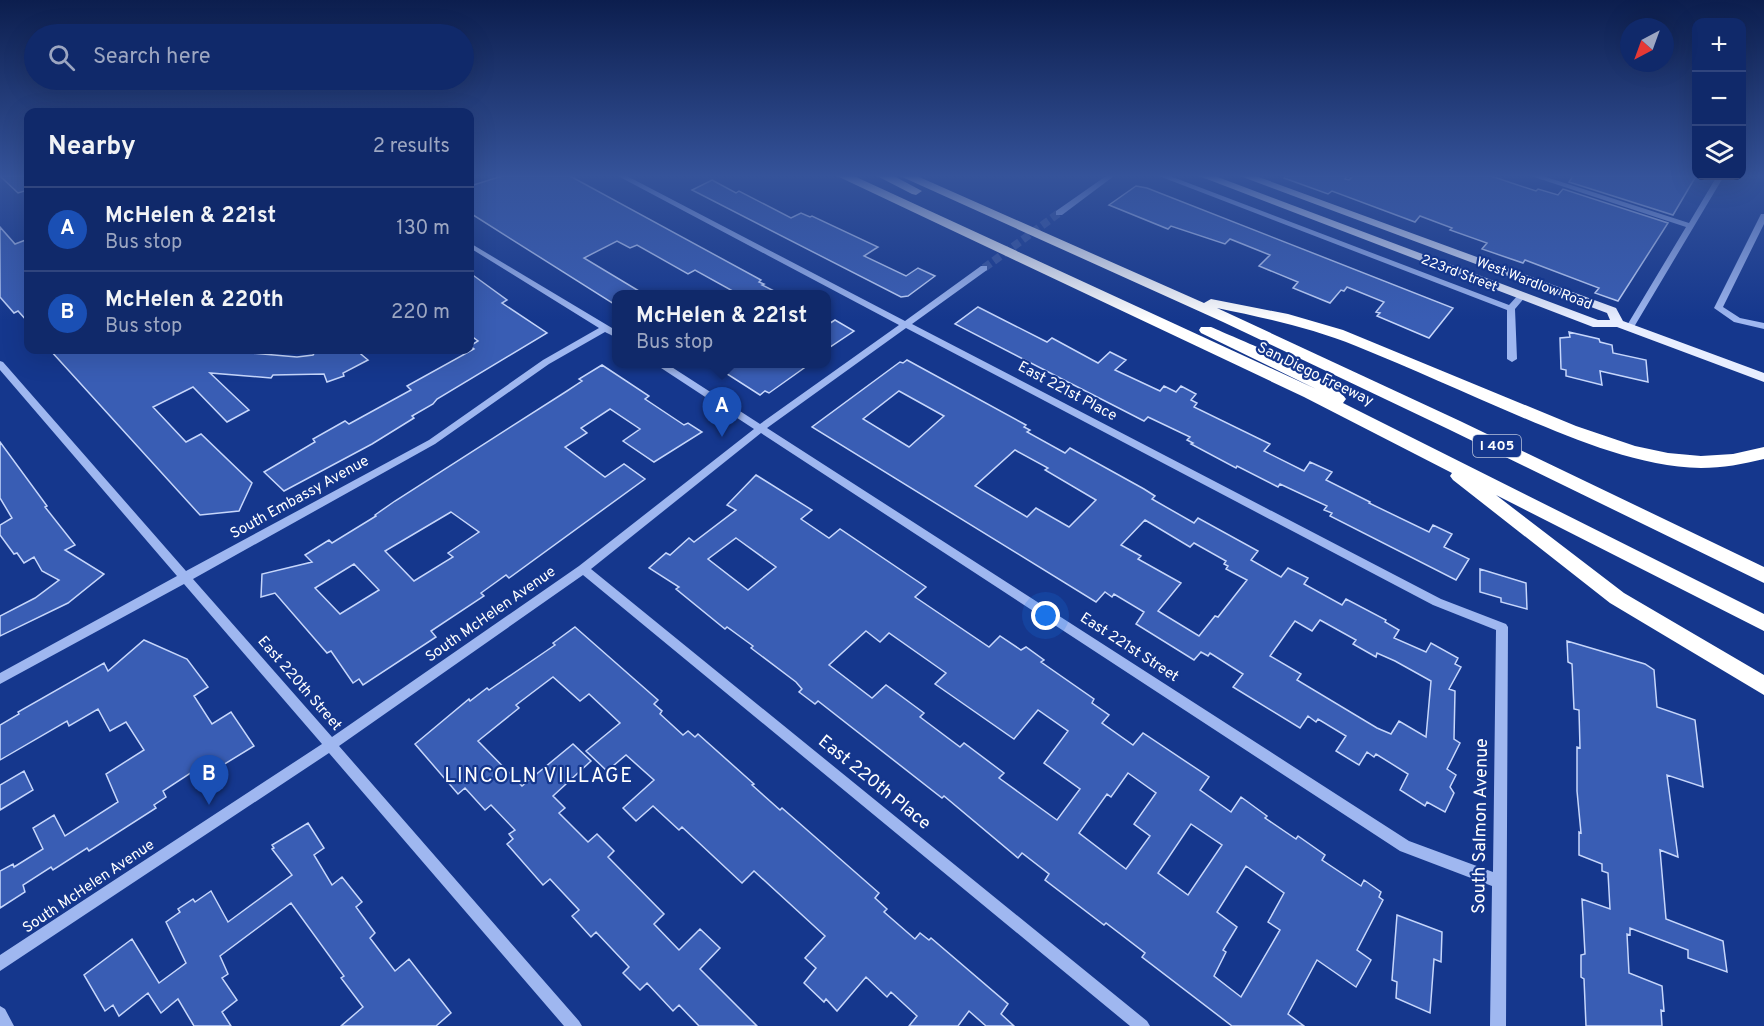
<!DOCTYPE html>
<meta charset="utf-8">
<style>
:root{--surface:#10296a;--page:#1e3572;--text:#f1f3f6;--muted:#9ca6c1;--line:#30457e;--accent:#ffea5e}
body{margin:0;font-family:Overpass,sans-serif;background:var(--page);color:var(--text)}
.controls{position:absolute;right:18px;top:18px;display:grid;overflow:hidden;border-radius:12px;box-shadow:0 6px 24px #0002}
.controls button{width:54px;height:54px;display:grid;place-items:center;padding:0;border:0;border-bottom:2px solid var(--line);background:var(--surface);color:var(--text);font:30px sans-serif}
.compass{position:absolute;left:1620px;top:18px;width:54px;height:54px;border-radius:50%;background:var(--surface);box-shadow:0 6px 24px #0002;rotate:221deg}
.you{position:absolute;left:1046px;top:616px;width:21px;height:21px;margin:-15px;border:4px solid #fff;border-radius:50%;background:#1a73e8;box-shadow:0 0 0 9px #1a73e833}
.badge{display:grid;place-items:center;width:39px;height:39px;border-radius:50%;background:var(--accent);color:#fff;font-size:20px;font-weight:700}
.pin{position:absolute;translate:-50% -50px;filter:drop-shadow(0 2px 3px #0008)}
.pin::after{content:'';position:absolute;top:32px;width:21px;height:18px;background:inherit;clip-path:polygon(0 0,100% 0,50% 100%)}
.popup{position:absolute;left:612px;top:290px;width:219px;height:78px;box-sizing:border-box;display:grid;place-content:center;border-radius:12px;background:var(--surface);filter:drop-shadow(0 2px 4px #0005);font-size:20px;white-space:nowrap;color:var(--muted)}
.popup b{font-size:22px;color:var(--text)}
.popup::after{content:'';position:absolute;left:50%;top:100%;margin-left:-12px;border:12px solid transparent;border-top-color:var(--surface)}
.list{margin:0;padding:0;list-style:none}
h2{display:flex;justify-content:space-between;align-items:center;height:78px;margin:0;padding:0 24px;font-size:26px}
h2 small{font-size:20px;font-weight:400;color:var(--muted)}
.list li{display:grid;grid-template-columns:39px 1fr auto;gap:18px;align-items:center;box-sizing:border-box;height:84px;padding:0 24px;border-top:2px solid var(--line)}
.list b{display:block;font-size:22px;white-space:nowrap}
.list p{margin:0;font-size:20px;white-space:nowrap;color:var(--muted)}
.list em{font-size:20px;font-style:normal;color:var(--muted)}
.icon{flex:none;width:33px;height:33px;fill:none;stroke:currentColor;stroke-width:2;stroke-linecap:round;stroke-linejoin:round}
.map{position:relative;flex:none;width:1764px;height:1026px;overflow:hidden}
.search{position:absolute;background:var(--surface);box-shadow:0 6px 24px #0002;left:24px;top:24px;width:450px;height:66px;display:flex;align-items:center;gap:15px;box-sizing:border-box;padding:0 21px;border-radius:33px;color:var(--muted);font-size:22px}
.panel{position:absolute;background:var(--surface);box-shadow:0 6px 24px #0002;left:24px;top:108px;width:450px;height:246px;border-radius:12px}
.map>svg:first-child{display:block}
.building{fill:#395db4;stroke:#c6d6fb;stroke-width:1.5;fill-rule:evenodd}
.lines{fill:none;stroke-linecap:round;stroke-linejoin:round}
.minor-tunnel{stroke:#38559e;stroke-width:8;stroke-dasharray:8 4;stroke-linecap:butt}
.minor{fill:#9fb7f0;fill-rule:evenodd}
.major{fill:#e8eeff;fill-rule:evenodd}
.highway{fill:#fff;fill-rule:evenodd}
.labels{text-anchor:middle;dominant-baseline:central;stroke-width:4.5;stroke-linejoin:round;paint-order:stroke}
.far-street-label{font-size:14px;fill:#fff;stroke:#15378d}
.shield{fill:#15378d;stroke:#b9c3dd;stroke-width:1.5}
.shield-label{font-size:14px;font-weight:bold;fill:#fff}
.street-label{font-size:15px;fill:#fff;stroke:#15378d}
.near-street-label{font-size:18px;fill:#fff;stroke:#15378d}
.near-neighbourhood-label{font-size:20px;letter-spacing:1.5px;fill:#fff;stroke:#15378d}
</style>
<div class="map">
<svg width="1764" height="1026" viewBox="0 0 1764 1026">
<rect width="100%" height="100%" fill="#15378d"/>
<!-- building -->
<path class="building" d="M0 176H28V190L18 193Z
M502 176H570L761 280 759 282 764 284 762 285 780 294H738L695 270 688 274 637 245 630 248 617 241 584 258 644 294H617V306L470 213V186Z
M1285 176H1347L1345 179 1349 180 1353 176H1491L1536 191 1538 189 1558 195 1563 189 1668 223 1618 301 1595 293 1599 288 1525 260 1523 263 1482 249 1487 243 1450 230 1452 228 1420 216 1415 222 1332 191 1328 194 1284 178Z
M1573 176H1696L1673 215 1569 182Z
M712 180 736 193 739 191 791 218 801 213 810 217 812 216 878 247 864 256 906 276 918 268 935 276 908 296 901 297 692 190Z
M1136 186 1147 188 1453 308 1429 338 1377 316 1380 313 1376 312 1384 302 1347 287 1344 291 1341 290 1330 303 1293 288 1298 282 1259 266 1270 255 1230 239 1225 244 1171 226 1168 229 1109 205Z
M0 227 15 244 28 239V322L18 311 14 313 0 297Z
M470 273 507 300 502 303 547 333 437 399 433 404 412 416 414 418 372 444 284 491 264 472 315 442 313 439 345 421 349 424 411 390 407 386 474 349 470 346 478 341 470 335Z
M978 307 1047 342 1052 338 1098 363 1110 352 1126 360 1115 370 1160 391 1164 386 1176 392 1181 386 1196 394 1191 400 1197 403 1194 407 1270 444 1264 451 1304 471 1310 462 1332 472 1326 480 1370 502 1369 503 1429 532 1433 525 1452 534 1444 547 1469 559 1456 580 1330 516 1332 513 1324 510 1327 506 1280 484 1278 487 1237 466 1236 468 1191 444 1193 443 1187 440 1190 437 1148 417 1144 421 955 324Z
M835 320 854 331 827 349V325Z
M1569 332 1599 339 1600 342 1612 345 1613 353 1646 360 1648 382 1600 371 1602 385 1566 376V370L1561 369 1560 338 1570 337Z
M50 350H216L297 357 313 355 315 352 356 350 368 360 343 373 344 376 327 382 324 374 273 375 271 378 210 373 249 410 227 422 193 387 153 407 186 442 201 434 252 483 239 511 200 515Z
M907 360 1026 425 1024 427 1030 430 1027 432 1065 453 1070 448 1144 489 1155 496 1152 499 1194 523 1198 518 1258 551 1251 560 1281 577 1288 568 1308 578 1304 584 1342 605 1346 599 1386 620 1385 622 1399 630 1394 638 1426 652 1431 643 1458 658 1455 664 1461 667 1449 689 1455 691 1454 739 1460 743 1447 769 1456 775 1450 787 1454 793 1445 812 1427 802 1425 806 1400 790 1408 774 1376 754 1374 757 1367 752 1359 765 1336 751 1346 736 1318 719 1316 722 1308 716 1300 728 1233 687 1243 674 1210 653 1208 656 1201 652 1194 660 1136 624 1144 612 1114 594 1112 597 1105 592 1096 602 812 427 900 362 903 363ZM899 391 944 416 909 447 863 419ZM1015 450 1048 468 1045 470 1096 500 1069 527 1036 508 1027 517 975 486ZM1145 520 1190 547 1194 543 1226 561 1224 564 1228 566 1226 569 1247 580 1218 617 1215 616 1199 636 1158 611 1181 583 1138 559 1141 556 1121 545ZM1320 620 1356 640 1353 644 1376 657 1377 653 1395 661 1431 681 1426 737 1399 721 1391 734 1377 728 1297 680 1301 674 1270 656 1295 621 1312 631Z
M710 363H811L769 393 765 391 760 395Z
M602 365 649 396 645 399 684 425 688 423 702 432 654 462 623 441 640 429 610 409 581 428 587 433 565 447 605 477 624 464 645 479 509 578 506 575 481 593 484 596 431 631 436 637 363 685 359 679 353 683 331 651 327 653 275 593 261 597 262 574 312 562 305 555 329 540 332 543 376 516 375 515 395 501 567 391 582 381 579 379ZM451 512 479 532 448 553 453 557 414 581 385 551ZM354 564 379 590 340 614 315 588Z
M0 442 47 506 45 507 75 545 65 550 104 574 68 603 0 636V616L35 598 59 580 42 571 34 557 24 563 17 553 14 554 0 535V525L12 518 0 498Z
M756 475 812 510 801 519 829 538 840 529 926 587 915 597 989 647 1000 636 1021 650 1026 647 1044 660 1041 662 1094 699 1092 703 1109 715 1102 723 1133 745 1143 733 1209 777 1200 790 1231 812 1241 797 1267 816 1265 818 1296 839 1298 836 1325 855 1322 860 1361 886 1364 880 1381 892 1379 897 1383 900 1357 950 1371 960 1356 987 1317 960 1288 1014 1304 1026H1232L1142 957 1145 953 1106 923 1104 925 1045 880 1049 874 1022 853 1018 858 944 796 942 798 818 701 815 704 799 692 802 689 796 682 751 648 753 646 727 627 725 629 676 589 679 587 649 568 666 553 670 555 689 538 694 542 736 510 727 505ZM736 538 776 567 748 590 708 559ZM866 631 880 642 889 633 946 673 935 684 1014 739 1038 710 1068 731 1044 763 1080 789 1057 820 999 778 1004 773 964 743 960 747 920 717 924 713 886 685 872 698 829 665ZM1128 773 1156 793 1134 824 1150 836 1126 869 1079 833 1107 794 1111 797ZM1191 824 1222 845 1188 895 1158 873ZM1246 866 1284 893 1268 922 1280 930 1241 997 1214 976 1226 952 1223 950 1237 927 1217 912Z
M1480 569 1526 583 1527 609 1501 602V598L1480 592Z
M575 627 658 700 654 704 662 711 660 714 683 735 688 731 695 737 698 734 754 784 752 785 780 810 782 808 879 893 875 898 887 909 884 912 915 939 920 933 929 940 931 938 1008 1004 1001 1014 1014 1026H986L969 1011 958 1026H909L917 1016 891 992 887 997 866 977 837 1011 826 999 824 1002 804 983 816 968 805 958 825 936 754 871 742 883 682 827 679 830 653 806 636 821 623 808 654 780 626 755 607 771 586 751 620 723 589 694 580 701 553 677 516 705 519 708 478 741 522 786 573 744 591 761 553 796 565 808 559 813 588 842 597 834 614 851 608 857 664 914 654 924 679 950 700 929 720 948 700 969 757 1026H699L679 1005 673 1011 647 983 640 990 623 973 629 967 596 932 591 937 572 916 579 910 550 879 543 885 507 844 513 839 509 834 515 830 491 805 485 810 465 788 458 794 415 744 469 699 470 701 487 688 489 690 555 645 553 643Z
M144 640 187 659 208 687 194 696 212 724 231 712 254 746 200 779 195 770 163 791 166 797 154 805 156 808 89 851 87 848 53 870 51 867 23 885 25 892 0 908V871L13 864 14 867 43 849 33 828 54 815 65 836 118 802 106 774 144 750 126 722 110 731 98 709 69 726 67 721 0 760V725L19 714 18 712 104 663 108 671Z
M1567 641 1645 664 1654 670 1657 707 1695 720 1703 787 1667 775 1678 857 1660 850 1666 919 1723 941 1727 972 1688 958V950L1630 928V935L1627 934 1629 973 1662 986 1664 1011 1661 1010 1662 1026H1586L1584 979 1581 977V955L1585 954 1582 899 1610 909 1608 873 1602 871V864L1579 855V832L1581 833 1577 791V747L1580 748 1579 710 1574 709 1572 664 1568 662Z
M24 771 33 790 0 810V785Z
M308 823 324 848 314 855 332 885 342 877 362 902 356 907 375 933 370 938 395 971 409 959 451 1013 436 1026H341L363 1007 341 978 344 976 291 903 220 956 228 974 222 978 237 1000 222 1012 231 1026H194L178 999 161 1013 148 993 119 1016 113 1005 105 1011 84 975 132 939 159 983 186 963 166 922 180 912 178 909 193 899 195 902 211 891 228 922 292 875 272 849 274 848 272 845Z
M1397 915 1442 932 1441 962 1434 959 1430 1013 1396 998 1397 982 1392 980Z"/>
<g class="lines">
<!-- minor-tunnel -->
<path class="minor-tunnel" d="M984 268 1059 213"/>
<!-- minor -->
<path class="minor" d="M618 176H627L905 321 981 266H987V270L912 324 1441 599 1506 624 1508 627 1506 1026H1490L1492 886 1400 851 761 433 591 569 1147 1021 1150 1026H1130L583 575 339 746 579 1021 582 1026H564L329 753 0 971V955L322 744 184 584 0 684V673L177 576 0 370V361L3 362 186 571 429 440 543 360 599 328 470 248V243L617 331V338L605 332 549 364 435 444 193 579 332 737 579 566 754 429 658 366 657 364H667L760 424 899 325ZM906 328 1433 605 1496 630 1493 872 1409 841 767 428Z
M1106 176H1114L1062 215H1056V211Z
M1159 176H1170L1509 305 1519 294H1525L1526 296 1515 309 1517 359 1512 362 1507 359V310Z
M1531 176H1543L1689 223 1717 176H1724L1634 327 1630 330 1626 327 1686 227Z
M1761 214H1764V224L1723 307 1740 318 1764 323V329L1734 322 1714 308Z
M0 1006 5 1009 14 1026H0Z"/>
<!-- major -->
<path class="major" d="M1199 176H1215L1598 320H1610L1607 313 1240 176H1256L1616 308 1623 321 1764 373V382L1617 327H1593Z"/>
<!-- highway -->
<path class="highway" d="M837 176H854L1316 389 1201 333 1199 330 1201 327H1211C1240 340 1331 376 1346 399L1343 403 1764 614V631L1496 495 1624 593 1764 675V695L1610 603 1453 480 1450 476 1452 473 1304 397Z
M877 176H894L922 191 916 195 912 194Z
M900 176H917L1204 303 1211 299 1288 314 1343 330 1576 426 1635 446 1668 453 1701 456 1733 454 1764 447V459C1743 464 1723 468 1701 468 1639 467 1576 440 1519 416 1465 393 1411 368 1356 346 1311 328 1265 318 1217 308L1460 421 1764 567V583L1448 429 1223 322Z"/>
</g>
<!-- sky -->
<linearGradient id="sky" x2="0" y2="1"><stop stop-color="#0c1e4e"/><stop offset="0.55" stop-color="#35539a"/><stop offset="1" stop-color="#35539a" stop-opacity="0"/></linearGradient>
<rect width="1764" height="320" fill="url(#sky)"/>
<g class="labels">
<!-- far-street labels -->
<g class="far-street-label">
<text transform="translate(1459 274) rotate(21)">223rd Street</text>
<text transform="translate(1534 284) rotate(21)">West Wardlow Road</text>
</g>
<!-- shield labels -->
<rect class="shield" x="1473" y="435" width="48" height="22" rx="4.5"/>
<g class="shield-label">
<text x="1497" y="446">I 405</text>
</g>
<!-- street labels -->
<g class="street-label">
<text transform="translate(1315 375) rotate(26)">San Diego Freeway</text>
<text transform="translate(1067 392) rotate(28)">East 221st Place</text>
<text transform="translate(300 498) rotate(-29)">South Embassy Avenue</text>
<text transform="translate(491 615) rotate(-35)">South McHelen Avenue</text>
<text transform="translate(1129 648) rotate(33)">East 221st Street</text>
<text transform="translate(299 684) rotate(49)">East 220th Street</text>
<text transform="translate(89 887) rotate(-34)">South McHelen Avenue</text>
</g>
<!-- near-street labels -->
<g class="near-street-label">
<text transform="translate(874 783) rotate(39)">East 220th Place</text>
<text transform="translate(1481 826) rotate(-89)">South Salmon Avenue</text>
</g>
<!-- near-neighbourhood labels -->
<g class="near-neighbourhood-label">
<text x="539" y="777">LINCOLN VILLAGE</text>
</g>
</g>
</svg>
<div class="controls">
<button>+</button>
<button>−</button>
<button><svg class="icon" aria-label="layers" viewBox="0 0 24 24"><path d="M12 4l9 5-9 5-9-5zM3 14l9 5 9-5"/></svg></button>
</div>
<svg class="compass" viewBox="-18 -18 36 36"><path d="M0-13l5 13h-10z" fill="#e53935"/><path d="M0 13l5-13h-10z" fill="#9ca6c1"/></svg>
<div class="you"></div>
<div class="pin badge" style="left:722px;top:437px;background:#1a4fb4">A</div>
<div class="popup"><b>McHelen &amp; 221st</b>Bus stop</div>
<div class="pin badge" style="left:209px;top:805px;background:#1a4fb4">B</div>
<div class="search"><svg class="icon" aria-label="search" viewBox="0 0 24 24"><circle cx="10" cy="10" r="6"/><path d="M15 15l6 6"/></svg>Search here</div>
<section class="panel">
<h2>Nearby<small>2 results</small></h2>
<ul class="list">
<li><span class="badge" style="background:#1a4fb4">A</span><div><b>McHelen &amp; 221st</b><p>Bus stop</p></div><em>130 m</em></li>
<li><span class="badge" style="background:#1a4fb4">B</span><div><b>McHelen &amp; 220th</b><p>Bus stop</p></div><em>220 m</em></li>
</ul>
</section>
</div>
